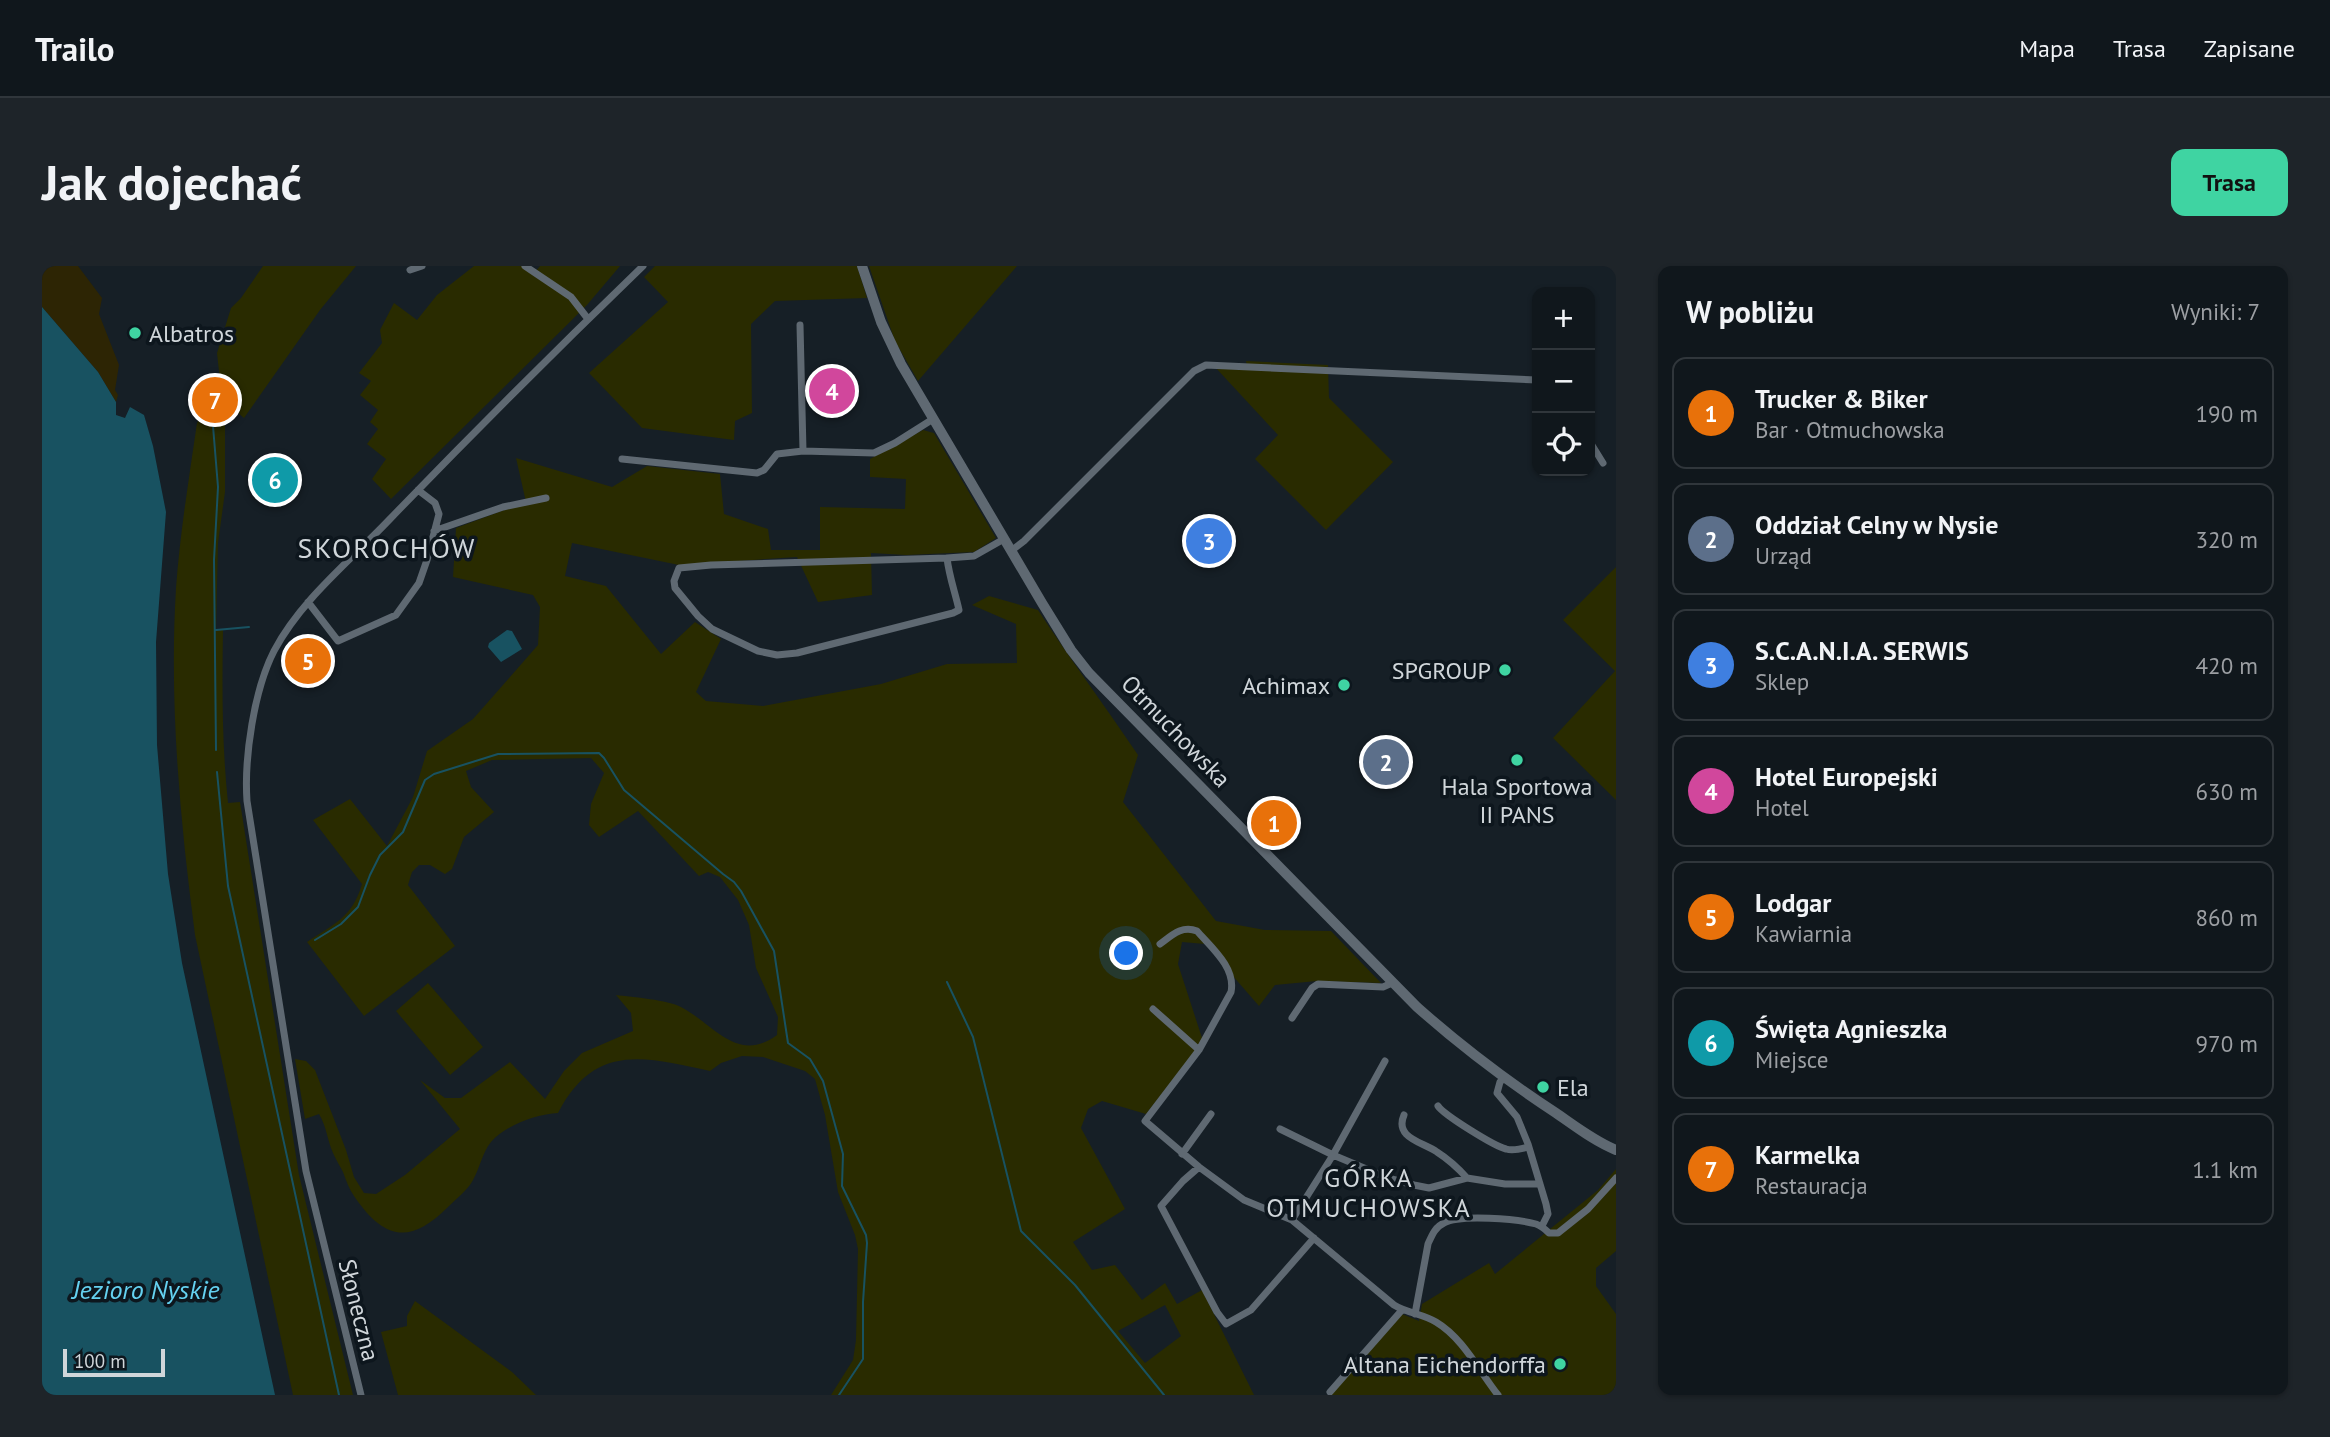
<!DOCTYPE html>
<html lang="pl">
<meta charset="utf-8">
<style>
:root{--surface:#10171c;--page:#1e2429;--text:#f1f3f6;--muted:#9c9fa3;--line:#30363b;--accent:#3fd4a2}
body{margin:0;font-family:"PT Sans",sans-serif;background:var(--page);color:var(--text)}
.controls{position:absolute;right:21px;top:21px;display:grid;overflow:hidden;border-radius:14px;box-shadow:0 2px 5px #0004}
.controls button{width:63px;height:63px;display:grid;place-items:center;padding:0;border:0;border-bottom:2px solid var(--line);background:var(--surface);color:var(--text);font:35px sans-serif}
.scale{position:absolute;left:21px;bottom:18px;width:102px;box-sizing:border-box;padding-left:7px;border:4px solid #d0d6da;border-top:0;font-size:19px;line-height:24px;white-space:nowrap;color:#d0d6da;-webkit-text-stroke:5px #0d161d;paint-order:stroke}
.you{position:absolute;left:1085px;top:688px;width:24px;height:24px;margin:-18px;border:5px solid #fff;border-radius:50%;background:#1a73e8;box-shadow:0 0 0 10px #1a73e833}
.badge{display:grid;place-items:center;width:46px;height:46px;border-radius:50%;background:var(--accent);color:#fff;font-size:23px;font-weight:700}
.pin{position:absolute;translate:-50% -50%;border:4px solid #fff;box-shadow:0 2px 7px #0006}
.list{margin:0;padding:0;list-style:none}
h2{display:flex;justify-content:space-between;align-items:center;height:91px;margin:0;padding:0 28px;font-size:30px}
h2 small{font-size:23px;font-weight:400;color:var(--muted)}
.list li{display:grid;grid-template-columns:46px 1fr auto;gap:21px;align-items:center;box-sizing:border-box;height:112px;margin:0 14px 14px;padding:0 14px;border:2px solid var(--line);border-radius:14px}
.list b{display:block;font-size:26px;white-space:nowrap}
.list p{margin:0;font-size:23px;white-space:nowrap;color:var(--muted)}
.list em{font-size:23px;font-style:normal;color:var(--muted)}
.icon{flex:none;width:38px;height:38px;fill:none;stroke:currentColor;stroke-width:2;stroke-linecap:round;stroke-linejoin:round}
.map{position:relative;flex:none;width:1574px;height:1129px;overflow:hidden;border-radius:14px}
header{display:flex;align-items:center;gap:42px;box-sizing:border-box;height:98px;padding:0 35px;background:var(--surface);border-bottom:2px solid var(--line)}
header strong{font-size:33px}
nav{display:flex;gap:38px;margin-inline-start:auto;font-size:24px}
.intro{display:flex;align-items:center;justify-content:space-between;box-sizing:border-box;height:168px;padding:0 42px}
h1{margin:0;font-size:49px}
.button{padding:18px 32px;border-radius:14px;background:var(--accent);color:#111;font-size:24px;font-weight:700}
main{display:flex;gap:42px;padding:0 42px}
aside{flex:1;background:var(--surface);border-radius:14px;box-shadow:0 2px 5px #0004}
.map>svg:first-child{display:block}
.green{fill:#292b00;fill-rule:evenodd}
.sand{fill:#2d2504}
.water{fill:#185261}
.lines{fill:none;stroke-linecap:round;stroke-linejoin:round}
.stream{stroke:#185261;stroke-width:2}
.minor{stroke:#5f6972;stroke-width:7}
.secondary{stroke:#5f6972;stroke-width:10}
.poi-dot{fill:#3fd4a2;stroke:#0d161d;stroke-width:2.5}
.labels{text-anchor:middle;dominant-baseline:central;stroke-width:7;stroke-linejoin:round;paint-order:stroke}
.poi-label{font-size:24px;fill:#d0d6da;stroke:#0d161d;text-anchor:end}
.street-label{font-size:24px;fill:#d0d6da;stroke:#0d161d}
.neighbourhood-label{font-size:26px;letter-spacing:2px;fill:#d0d6da;stroke:#0d161d}
.water-label{font-size:26px;font-style:italic;fill:#65d2f1;stroke:#0d161d}
.quarter-label{font-size:28px;letter-spacing:2px;fill:#d0d6da;stroke:#0d161d}
</style>
<header>
<strong>Trailo</strong>
<nav><a>Mapa</a><a>Trasa</a><a>Zapisane</a></nav>
</header>
<div class="intro"><h1>Jak dojechać</h1><a class="button">Trasa</a></div>
<main>
<div class="map">
<svg width="1574" height="1129" viewBox="0 0 1574 1129">
<rect width="100%" height="100%" fill="#161f26"/>
<!-- green -->
<path class="green" d="M221 0H314L278 44 202 152 180 133 175 87 189 42 199 32Z
M432 0H485L493 6 498 0H578L545 39 349 233 330 213 344 193 325 178 336 163 328 156 336 144 318 129 329 115 317 107 340 77 338 64 352 37 375 54 395 29Z
M613 0H815L825 32 733 35 709 58 710 147 693 155 692 174 600 162 547 107 626 36 602 11Z
M827 0H975L876 115 853 75Z
M1204 95 1286 99 1287 132 1351 196 1284 264 1213 193 1236 169 1173 101H1205Z
M174 142 183 149V226L176 277 174 365 181 364C180 422 180 480 186 537L198 536 257 909 311 1129H251L153 669C138 554 127 438 134 322 138 267 147 212 155 157L162 145Z
M881 164 892 167 954 272 932 286 864 289 829 287 830 329 776 336 755 291 637 299 530 277 523 310 564 320 619 388 653 356 679 373 654 426 664 435 721 440 839 418 905 398 975 397 974 358 930 339 947 330 996 344C1028 393 1063 440 1096 489L1081 536 1174 655 1223 664 1289 665 1339 717 1275 715 1233 719 1217 740 1163 678 1140 676 1136 698 1161 775 1104 848 1060 835 1046 843 1039 862 1083 943 1031 976 1050 1004 1073 999 1100 1034 1123 1017 1135 1038 1160 1024 1212 1129H789L811 1094 814 1074 816 983 813 969 796 926 783 849 773 813 763 805 721 791 700 790 679 797 668 805C602 790 552 777 516 847 495 848 464 859 449 876 440 887 438 902 431 914 426 924 414 933 406 941 368 979 342 974 312 930 307 923 304 914 301 906 298 900 294 894 291 887 285 873 285 862 277 848L263 853 253 793 264 795 273 804 304 884 312 911 322 927 334 928 363 909 418 863 378 814 403 832H419L468 796 503 833 522 805 540 787 591 765 589 747 574 729C591 731 626 734 639 741 673 759 695 798 735 769L736 751 714 702 707 659 696 634 678 611 666 606 657 610 596 545 557 571 547 559 549 538 562 507 549 492 450 494 424 505 429 521 452 546 422 571 410 603 403 608 388 599H377L370 606 366 619 413 680 322 750 265 676C293 657 310 652 320 618L271 554 308 533 345 580 371 531 385 485 431 453 496 379 498 341 491 329 411 311 414 262 484 236 474 192 570 221 605 200 678 208 682 248 726 263 729 284H778V241L863 243 864 213 828 211V193ZM1123 1039 1139 1070 1103 1097 1076 1065Z
M1574 301V534L1511 472 1573 405 1521 354Z
M386 717 441 781 408 809 354 745Z
M1574 903V985L1554 1002V1020L1574 1048V1129H1289L1360 1048 1377 1055 1380 1038 1447 997 1453 1008 1556 924Z
M373 1035 470 1106 494 1129H356L339 1066 365 1060V1050Z"/>
<!-- sand -->
<path class="sand" d="M0 0H36L60 32 57 48 77 99 73 124 76 129 74 136 56 106 0 41Z"/>
<!-- water -->
<path class="water" d="M0 41 56 106 74 136V149L83 152 88 141 102 149 111 180 124 246 114 376 115 479 126 608 140 697 233 1129H0Z
M465 364 470 365 480 383 459 396 446 381 447 377Z"/>
<g class="lines">
<!-- stream -->
<path class="stream" d="M171 160 176 221 172 294 174 484
M174 364 207 361
M175 506 186 620 297 1129
M273 674 299 658 316 641 328 609 338 589 361 566 383 514 392 508 456 488 557 487 562 492 582 524 681 608 692 616 699 625 732 685 746 777 768 793 781 815 801 888 800 920 824 969 825 977 821 1036V1093L797 1129
M905 716 931 771 979 965 1033 1019 1122 1129"/>
<!-- minor -->
<path class="minor" d="M483 0 529 31 546 53
M368 4 380 0
M1548 176 1561 197
M761 185 832 187 853 177 891 153
M580 193 715 207 722 204 735 188 761 185 758 59
M392 265 461 241 504 232
M969 285 982 275 1152 105 1164 99 1495 114
M905 292 669 299 637 302 632 315 633 322 656 350 670 363 716 385 735 389 755 387 911 347 917 344C913 326 907 310 905 292L932 290 962 273
M266 336 296 375 354 349 377 317 385 294 397 248 393 237 376 224
M1118 678C1130 669 1140 659 1155 665 1170 682 1194 702 1189 726L1157 784 1103 855 1157 901 1202 934 1250 954 1352 1039C1365 1047 1381 1048 1394 1056 1421 1072 1437 1105 1456 1129
M1111 743 1157 784
M1250 752 1270 722 1276 718 1341 721 1350 717
M1462 812 1458 816 1455 827 1475 851 1486 878 1504 938 1506 948 1500 960
M1396 840C1402 849 1452 880 1464 883 1471 885 1479 883 1486 881
M1362 849C1352 872 1381 876 1395 886 1406 893 1416 902 1425 912
M1238 863 1291 889 1346 912 1372 919 1387 922 1425 912 1463 918H1498
M1140 888 1169 848
M1157 901 1141 915 1119 940 1175 1046 1184 1058 1209 1044 1272 972
M1250 954 1291 889 1343 795
M1373 1048 1386 978C1390 969 1393 961 1402 957 1418 948 1476 953 1494 958 1500 960 1503 963 1507 967H1516L1546 943 1574 912
M1288 1126 1360 1044
M319 1129 264 905 205 535C202 492 212 424 232 385 259 334 307 296 347 254 430 168 515 83 601 0"/>
<!-- secondary -->
<path class="secondary" d="M820 0 839 56 859 98 1000 337 1029 384 1047 407 1375 741C1419 780 1465 815 1514 847 1533 860 1552 875 1574 884"/>
</g>
<!-- markers -->
<g class="poi-dot">
<circle cx="93" cy="67" r="7"/>
<circle cx="1463" cy="404" r="7"/>
<circle cx="1302" cy="419" r="7"/>
<circle cx="1475" cy="494" r="7"/>
<circle cx="1501" cy="821" r="7"/>
<circle cx="1518" cy="1098" r="7"/>
</g>
<g class="labels">
<!-- poi labels -->
<g class="poi-label">
<text x="107" y="67" text-anchor="start">Albatros</text>
<text x="1449" y="404">SPGROUP</text>
<text x="1288" y="419">Achimax</text>
<text x="1475" y="520" text-anchor="middle">Hala Sportowa<tspan x="1475" dy="28">II PANS</tspan></text>
<text x="1515" y="821" text-anchor="start">Ela</text>
<text x="1504" y="1098">Altana Eichendorffa</text>
</g>
<!-- street labels -->
<g class="street-label">
<text transform="translate(1134 465) rotate(46)">Otmuchowska</text>
<text transform="translate(317 1044) rotate(76)">Słoneczna</text>
</g>
<!-- neighbourhood labels -->
<g class="neighbourhood-label">
<text x="1327" y="911">GÓRKA<tspan x="1327" dy="30">OTMUCHOWSKA</tspan></text>
</g>
<!-- water labels -->
<g class="water-label">
<text x="104" y="1023">Jezioro Nyskie</text>
</g>
<!-- quarter labels -->
<g class="quarter-label">
<text x="345" y="281">SKOROCHÓW</text>
</g>
</g>
</svg>
<div class="controls">
<button>+</button>
<button>−</button>
<button><svg class="icon" aria-label="locate" viewBox="0 0 24 24"><circle cx="12" cy="12" r="6"/><path d="M12 2v4M12 18v4M2 12h4M18 12h4"/></svg></button>
</div>
<div class="scale">100 m</div>
<div class="you"></div>
<div class="pin badge" style="left:1232px;top:557px;background:#e8710a">1</div>
<div class="pin badge" style="left:1344px;top:496px;background:#5c6f8a">2</div>
<div class="pin badge" style="left:1167px;top:275px;background:#3f7fe0">3</div>
<div class="pin badge" style="left:790px;top:125px;background:#d1479c">4</div>
<div class="pin badge" style="left:266px;top:395px;background:#e8710a">5</div>
<div class="pin badge" style="left:233px;top:214px;background:#0f9aa8">6</div>
<div class="pin badge" style="left:173px;top:134px;background:#e8710a">7</div>
</div>
<aside>
<h2>W pobliżu<small>Wyniki: 7</small></h2>
<ul class="list">
<li><span class="badge" style="background:#e8710a">1</span><div><b>Trucker &amp; Biker</b><p>Bar · Otmuchowska</p></div><em>190 m</em></li>
<li><span class="badge" style="background:#5c6f8a">2</span><div><b>Oddział Celny w Nysie</b><p>Urząd</p></div><em>320 m</em></li>
<li><span class="badge" style="background:#3f7fe0">3</span><div><b>S.C.A.N.I.A. SERWIS</b><p>Sklep</p></div><em>420 m</em></li>
<li><span class="badge" style="background:#d1479c">4</span><div><b>Hotel Europejski</b><p>Hotel</p></div><em>630 m</em></li>
<li><span class="badge" style="background:#e8710a">5</span><div><b>Lodgar</b><p>Kawiarnia</p></div><em>860 m</em></li>
<li><span class="badge" style="background:#0f9aa8">6</span><div><b>Święta Agnieszka</b><p>Miejsce</p></div><em>970 m</em></li>
<li><span class="badge" style="background:#e8710a">7</span><div><b>Karmelka</b><p>Restauracja</p></div><em>1.1 km</em></li>
</ul>
</aside>
</main>
